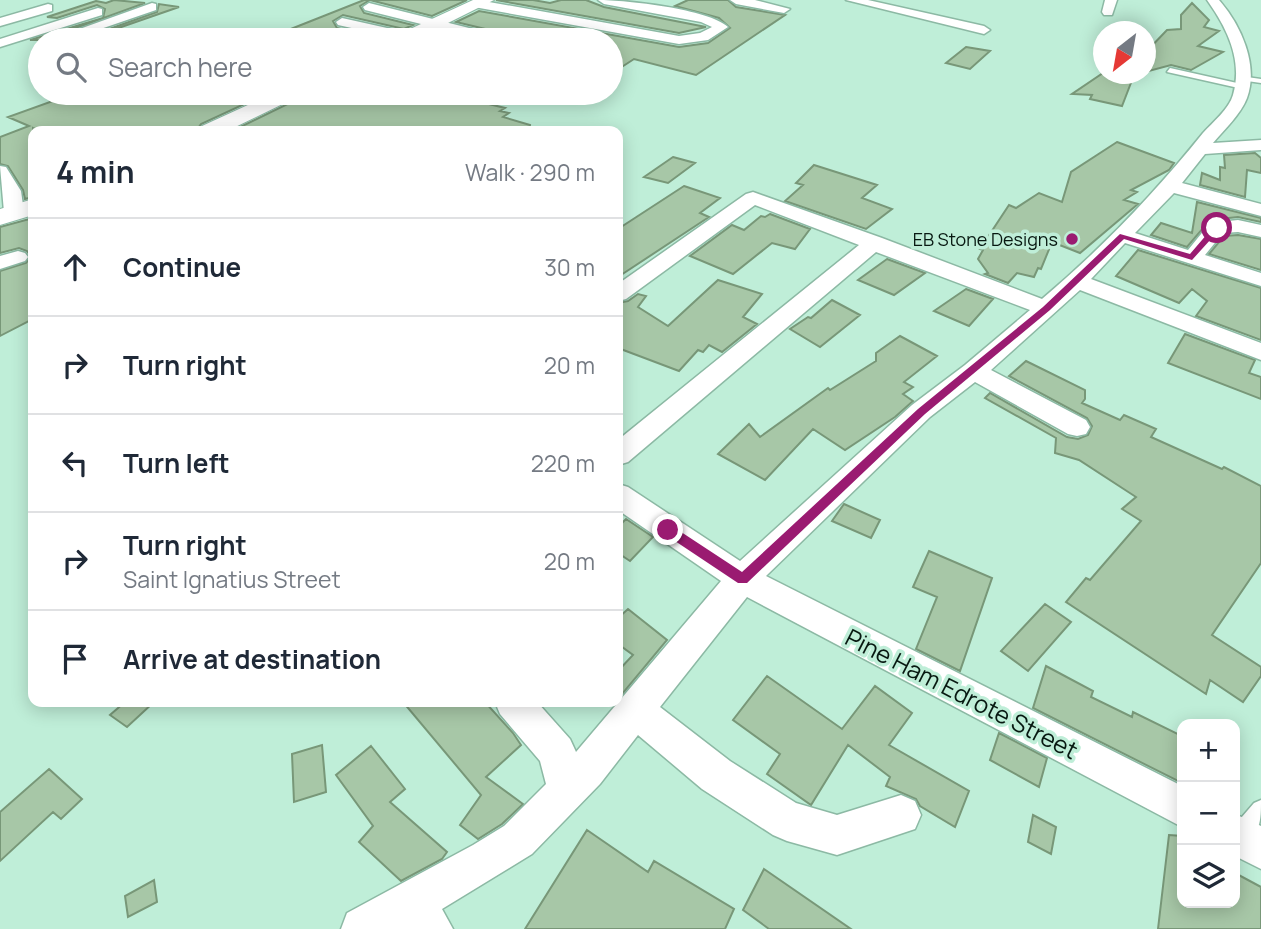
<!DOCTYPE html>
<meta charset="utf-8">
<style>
:root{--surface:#fff;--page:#f2f2f3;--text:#1f2937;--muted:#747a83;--line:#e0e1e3}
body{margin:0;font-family:Manrope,sans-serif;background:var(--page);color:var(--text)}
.controls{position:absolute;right:21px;bottom:21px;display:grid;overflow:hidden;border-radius:14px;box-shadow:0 4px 18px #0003}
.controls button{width:63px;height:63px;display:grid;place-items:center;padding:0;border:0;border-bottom:2px solid var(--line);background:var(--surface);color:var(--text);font:35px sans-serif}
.compass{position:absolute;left:1093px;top:21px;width:63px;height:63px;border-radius:50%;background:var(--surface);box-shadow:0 4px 18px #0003;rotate:211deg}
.stop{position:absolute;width:21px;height:21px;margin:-16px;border:5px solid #9a1b71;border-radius:50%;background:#fff}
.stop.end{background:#9a1b71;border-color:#fff;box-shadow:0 2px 7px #0008}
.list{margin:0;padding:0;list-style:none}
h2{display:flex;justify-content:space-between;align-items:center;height:91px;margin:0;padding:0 28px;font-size:30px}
h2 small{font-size:23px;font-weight:400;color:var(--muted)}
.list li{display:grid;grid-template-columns:46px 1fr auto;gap:21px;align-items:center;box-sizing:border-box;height:98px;padding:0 28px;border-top:2px solid var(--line)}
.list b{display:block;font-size:26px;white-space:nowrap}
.list p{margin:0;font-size:23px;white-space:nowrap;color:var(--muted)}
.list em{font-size:23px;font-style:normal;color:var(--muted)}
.icon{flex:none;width:38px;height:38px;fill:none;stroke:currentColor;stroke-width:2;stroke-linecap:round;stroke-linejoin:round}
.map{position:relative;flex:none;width:1261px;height:929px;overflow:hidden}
.search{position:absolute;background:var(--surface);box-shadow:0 4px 18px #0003;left:28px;top:28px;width:595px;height:77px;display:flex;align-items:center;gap:18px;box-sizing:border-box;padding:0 24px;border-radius:38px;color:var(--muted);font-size:26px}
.panel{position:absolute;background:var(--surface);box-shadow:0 4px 18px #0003;left:28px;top:126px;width:595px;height:581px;border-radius:14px}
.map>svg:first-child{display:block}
.building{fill:#a7c7a7;stroke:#789778;stroke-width:2}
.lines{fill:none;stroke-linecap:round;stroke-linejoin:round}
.service-casing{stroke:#8cb9a4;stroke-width:3}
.minor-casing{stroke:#8cb9a4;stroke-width:3}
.tertiary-casing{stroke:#8cb9a4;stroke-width:2}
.service{fill:#fff;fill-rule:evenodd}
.minor{fill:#fff;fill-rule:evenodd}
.tertiary{fill:#fff;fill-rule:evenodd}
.route{fill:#9a1b71}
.poi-dot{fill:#9a1b71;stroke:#bfeed8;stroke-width:2.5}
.labels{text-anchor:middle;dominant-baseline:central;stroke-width:7;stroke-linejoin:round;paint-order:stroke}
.far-poi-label{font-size:18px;fill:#071811;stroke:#bfeed8;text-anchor:end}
.near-street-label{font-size:24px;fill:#071811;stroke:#bfeed8}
</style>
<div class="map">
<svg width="1261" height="929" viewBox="0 0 1261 929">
<rect width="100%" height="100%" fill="#bfeed8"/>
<!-- building -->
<path class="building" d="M114 0 145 3 73 29 71 32 80 37H87L157 12 159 4 179 7 84 40H30L103 18 105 9 97 5 57 18 47 17 96 1 106 3Z
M364 0H467L432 16 370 0 360 6 364 13 413 25 404 29 343 15 333 21 337 28 389 40H263Z
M496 0H533L550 3 561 0H586L604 7 706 27 679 33Z
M688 0H728L736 7 785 15 696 75 634 59 611 74V40H510L506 34 456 22 479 11 679 47 708 43 730 28 719 18 675 6Z
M1192 3 1209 20 1204 27 1219 31 1198 46 1223 52 1191 70 1171 65 1145 72V53L1167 30 1181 29V15Z
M438 31 475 40H419Z
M966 47 990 51 970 69 946 63Z
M1103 73 1139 74 1134 75 1122 106 1090 99 1092 95 1072 94Z
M75 93H268L201 124 196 131H40L33 128V197L25 199 23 190 8 166 0 164V137L29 126 8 117Z
M303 93H424L449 99 462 93H472L497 99 489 104 505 108 500 111 509 113 503 117 530 125 529 131H232L298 99Z
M1117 142 1174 163 1169 170 1131 190 1137 192 1124 200 1138 204 1080 253 1052 242 1041 269 1038 268 1034 277 1017 273 1008 283 985 274 988 273 978 259 983 250 980 249 1009 205 1016 208 1039 193 1062 202 1071 172Z
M1255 153 1261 158V173L1247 170 1245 197 1200 185 1202 173 1220 180V167L1225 168 1224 155Z
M673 157 695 163 668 183 644 177Z
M814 165 877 185 862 198 892 209 866 229 785 201 803 185 796 183Z
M684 186 720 198 700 213 709 217 618 277V229Z
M1197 202 1261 218V222L1238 217 1210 220 1187 247 1151 235 1161 223 1192 233Z
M770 214 810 229 795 249 772 243 733 274 690 256 732 225 744 230 761 216 765 217Z
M33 218V319L0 336V271L26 263 31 257 27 251 19 248 0 253V227Z
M1238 235 1261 239V270L1209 254 1224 236Z
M1138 250 1261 288V340L1196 316 1207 301 1192 289 1179 303 1116 276Z
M887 259 925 273 894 295 858 280Z
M718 280 762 294 743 317 757 324 722 352 709 345 703 352 698 350 679 371 618 348V303L628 301 638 294 646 296 638 307 668 326Z
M966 289 993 299 969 326 934 311Z
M832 300 860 315 820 347 790 329 808 317 811 318Z
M1185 334 1255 360 1249 373 1261 377V399L1168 363Z
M900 336 937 356 904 382 913 387 903 394 913 401 895 417 845 450 813 429 765 480 718 454 749 424 760 437 828 388 830 390 876 361V353Z
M1026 361 1085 390V399L1082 403 1120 420 1124 415 1156 429 1151 437 1222 469 1224 467 1261 486V563L1212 635 1261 667V676L1243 702 1210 680 1206 694 1066 602 1086 578 1090 580 1141 521 1122 509 1136 497 1079 460 1055 453 1056 438 985 398 990 393 1067 437 1078 439 1088 435 1092 426 1087 418 1009 376Z
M844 504 880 520 871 538 832 521Z
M626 519 653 537 630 561 618 553V527Z
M929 551 992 578 960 671 916 649 937 597 913 587Z
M1045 604 1071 622 1028 671 1001 651Z
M628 609 667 640 618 699V671L633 655 618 644V618Z
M1046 666 1093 691 1091 697 1132 717 1133 712 1182 736V783L1033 708Z
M767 676 842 729 875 686 912 713 889 745 969 791 955 827 920 806 916 799 886 786 890 777 848 745 811 805 767 774 780 754 733 720Z
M125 702H154L127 727 110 715Z
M403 702H485L513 733 521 745 486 777 523 804 502 824 478 839 460 825 481 795Z
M999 733 1047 758 1039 787 990 760Z
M322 745 326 792 294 802 292 754Z
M371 746 405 789 390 802 447 852 442 859 401 881 359 842 373 826 336 775Z
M49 769 82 799 61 819 53 812 0 861V812Z
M1033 815 1056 827 1051 854 1028 842Z
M587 830 648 872 654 861 734 909 725 929H525Z
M1169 835 1182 836V903H1235V873L1261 887V929H1158Z
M764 869 851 929H769L743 910Z
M154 880 157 902 128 917 125 896Z"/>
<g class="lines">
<defs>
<path id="service" d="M1170 68 1246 85 1247 87 1243 89 1167 72Z
M1240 76 1261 79V83L1240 80Z
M1261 800C1261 820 1261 836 1240 845L1235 843V825L1254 803Z"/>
<path id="minor" d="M478 0 679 36 700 33 712 27 701 22 604 4 598 0C626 0 709 9 728 27L708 40 679 44 474 7V1Z
M730 0H755L790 9 784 13 736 4Z
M846 0H868L984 26 990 30 984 34Z
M1105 0H1117L1112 15H1104L1102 12Z
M1207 0H1219C1241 25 1259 65 1247 98 1241 114 1224 130 1213 143L1261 140V150L1205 154 1182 183 1261 204V216L1174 193 1135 233 1188 250 1210 223 1238 220 1261 225V237L1238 232 1223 233 1205 255 1261 273V286L1125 243 1091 279 1261 343V360L1080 290 991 370 1086 420 1090 427 1086 434 1077 436 1068 434 975 382 930 417 766 576 1182 786V827L747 597 660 707 730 761 796 803 837 815 901 795 915 801 921 815 915 829 837 855 787 841 773 835 702 789 638 735 600 784 532 854 442 909 453 929H341L347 913 473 845 504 826 546 784 540 761 500 714 495 702H537L570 739 576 752 721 581 618 510V484L628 487 740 561 912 405 965 365 1030 310 876 252 628 462 618 465V440L859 245 755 205 626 299 618 301V284L746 194 753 192 882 238 1042 299C1101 249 1155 193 1203 133 1213 122 1229 109 1233 95 1243 60 1227 28 1207 0Z
M152 3 156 4V10L86 34 81 35 74 31Z
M369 3 505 37 507 40H485L365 10 363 7Z
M48 4 52 5V11L0 26V18Z
M98 8 102 9V15L0 47V39Z
M342 18 414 34 416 37 406 40 338 25 336 22Z
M0 166 6 167 21 191 24 212 21 216 14 218 4 212Z
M18 251 25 253 28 257 25 261 0 269V256Z
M1235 814 1261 826V869L1235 856Z"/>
<path id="tertiary" d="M473 0H494L414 40H392L395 36Z
M274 93H300L297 97 227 131H199L202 126Z
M33 199V215L0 225V209Z"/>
</defs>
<!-- service casing -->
<use href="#service" class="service-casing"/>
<!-- minor casing -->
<use href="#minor" class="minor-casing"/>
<!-- tertiary casing -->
<use href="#tertiary" class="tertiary-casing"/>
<!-- service -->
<use href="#service" class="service"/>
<!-- minor -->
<use href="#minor" class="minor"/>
<!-- tertiary -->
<use href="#tertiary" class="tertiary"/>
</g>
<!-- route -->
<path class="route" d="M1214 226 1221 228 1192 260 1124 239 1050 310 925 414 747 583H738L663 533V526H672L742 572 918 409 1043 307 1120 234 1190 254Z"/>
<!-- markers -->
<circle class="poi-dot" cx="1072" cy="239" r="7"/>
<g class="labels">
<!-- far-poi labels -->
<g class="far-poi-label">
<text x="1058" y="239">EB Stone Designs</text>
</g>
<!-- near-street labels -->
<g class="near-street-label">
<text transform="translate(962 693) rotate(27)">Pine Ham Edrote Street</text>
</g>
</g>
</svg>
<div class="controls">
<button>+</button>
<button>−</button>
<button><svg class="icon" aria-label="layers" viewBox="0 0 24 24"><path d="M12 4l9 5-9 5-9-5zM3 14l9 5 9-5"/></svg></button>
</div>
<svg class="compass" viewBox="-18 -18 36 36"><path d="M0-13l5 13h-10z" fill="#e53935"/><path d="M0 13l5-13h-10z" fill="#747a83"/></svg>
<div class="stop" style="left:1217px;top:228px"></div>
<div class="stop end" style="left:668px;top:530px"></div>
<div class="search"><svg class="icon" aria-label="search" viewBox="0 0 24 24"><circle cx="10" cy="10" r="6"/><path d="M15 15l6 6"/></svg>Search here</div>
<section class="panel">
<h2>4 min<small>Walk · 290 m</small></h2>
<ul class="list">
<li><svg class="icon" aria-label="ahead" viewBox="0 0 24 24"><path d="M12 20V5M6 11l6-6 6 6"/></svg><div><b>Continue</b></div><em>30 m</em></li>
<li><svg class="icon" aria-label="right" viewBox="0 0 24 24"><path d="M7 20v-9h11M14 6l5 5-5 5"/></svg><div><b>Turn right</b></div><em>20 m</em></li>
<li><svg class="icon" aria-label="left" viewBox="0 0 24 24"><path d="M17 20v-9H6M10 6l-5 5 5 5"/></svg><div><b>Turn left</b></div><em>220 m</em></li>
<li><svg class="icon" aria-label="right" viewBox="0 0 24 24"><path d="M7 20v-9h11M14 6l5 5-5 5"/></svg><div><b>Turn right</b><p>Saint Ignatius Street</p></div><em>20 m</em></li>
<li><svg class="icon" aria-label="arrive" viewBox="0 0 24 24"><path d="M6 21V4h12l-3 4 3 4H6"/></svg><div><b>Arrive at destination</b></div></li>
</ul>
</section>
</div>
